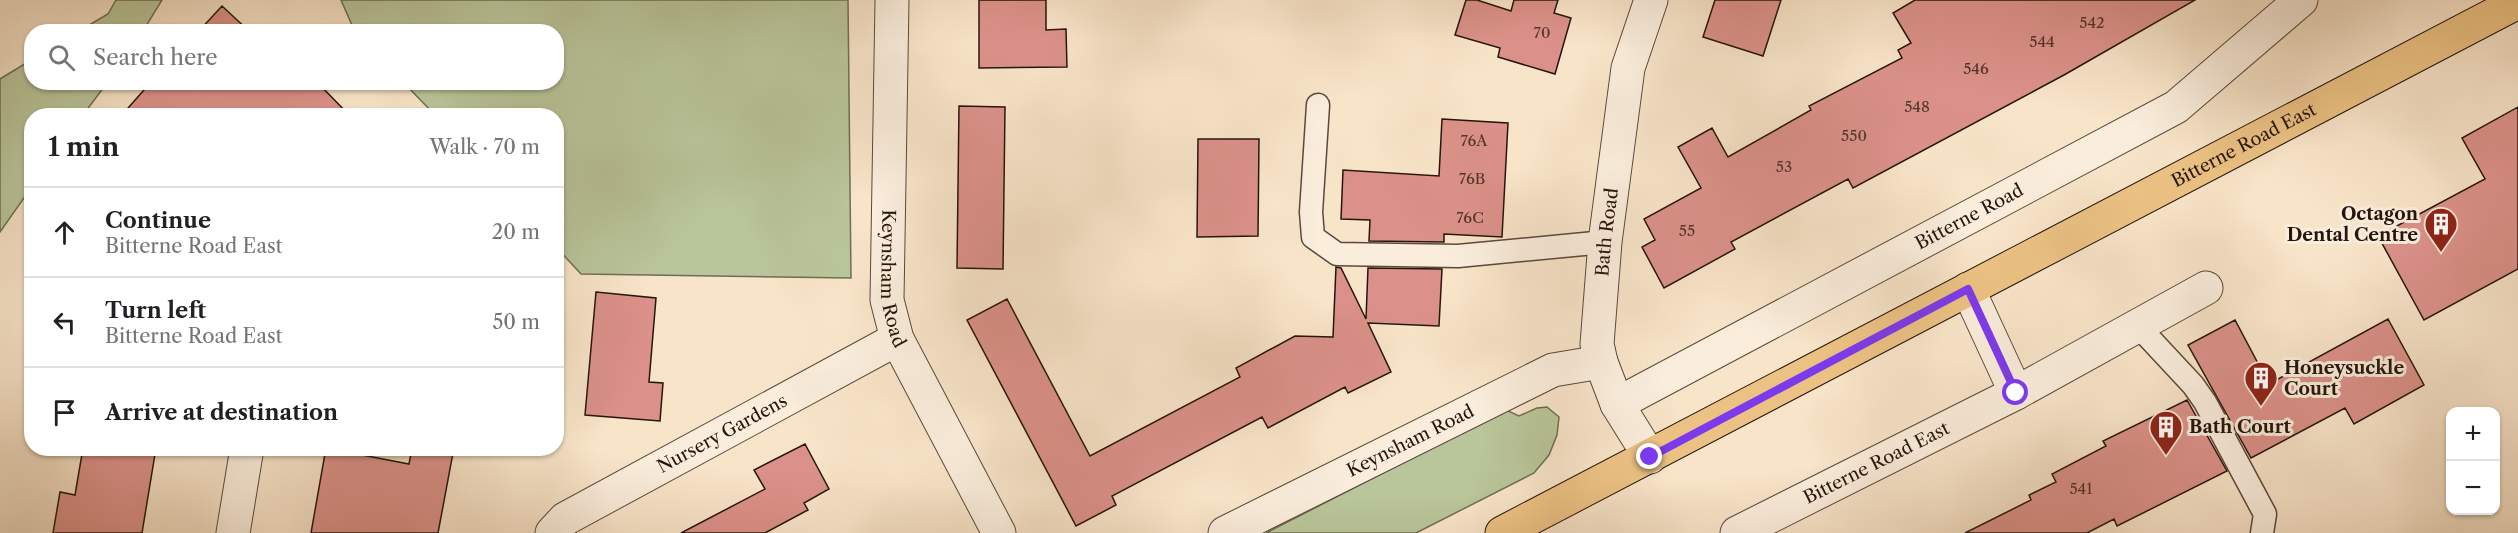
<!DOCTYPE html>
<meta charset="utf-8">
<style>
:root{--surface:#fff;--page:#f6f6f6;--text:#202124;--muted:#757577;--line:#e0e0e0}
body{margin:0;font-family:"Libre Caslon Text",serif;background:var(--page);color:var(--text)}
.controls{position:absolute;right:18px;bottom:18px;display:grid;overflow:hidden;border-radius:12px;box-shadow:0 2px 4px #0004}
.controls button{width:54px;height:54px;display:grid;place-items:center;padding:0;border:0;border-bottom:2px solid var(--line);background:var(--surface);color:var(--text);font:30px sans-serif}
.stop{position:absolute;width:18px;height:18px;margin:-14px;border:4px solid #7c3aed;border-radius:50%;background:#fff}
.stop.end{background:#7c3aed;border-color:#fff;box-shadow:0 2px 6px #0008}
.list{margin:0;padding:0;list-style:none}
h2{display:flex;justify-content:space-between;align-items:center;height:78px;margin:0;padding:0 24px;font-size:26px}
h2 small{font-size:20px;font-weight:400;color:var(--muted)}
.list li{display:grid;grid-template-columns:39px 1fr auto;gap:18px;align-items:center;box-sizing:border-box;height:90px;padding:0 24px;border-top:2px solid var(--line)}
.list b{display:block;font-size:22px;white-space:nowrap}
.list p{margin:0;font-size:20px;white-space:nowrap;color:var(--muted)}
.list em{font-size:20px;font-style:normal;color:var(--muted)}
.icon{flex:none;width:33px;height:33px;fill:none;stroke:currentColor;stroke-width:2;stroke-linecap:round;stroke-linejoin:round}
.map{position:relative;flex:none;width:2518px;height:533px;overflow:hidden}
.search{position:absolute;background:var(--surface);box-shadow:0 2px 4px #0004;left:24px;top:24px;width:540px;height:66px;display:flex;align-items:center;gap:15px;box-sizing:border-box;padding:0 21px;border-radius:24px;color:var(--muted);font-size:22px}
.panel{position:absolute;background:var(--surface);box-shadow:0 2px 4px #0004;left:24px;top:108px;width:540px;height:348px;border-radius:24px}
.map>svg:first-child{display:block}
.green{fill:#b9c59a;stroke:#6f6d53;stroke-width:1.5}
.building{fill:#db9189;stroke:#25150c;stroke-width:1.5}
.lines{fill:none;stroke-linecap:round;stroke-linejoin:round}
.service-casing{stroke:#5a493b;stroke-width:25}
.minor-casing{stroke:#5a493b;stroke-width:35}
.tertiary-casing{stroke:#5a493b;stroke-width:35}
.primary-casing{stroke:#25150c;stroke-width:35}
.service{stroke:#faeddc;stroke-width:22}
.minor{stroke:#faeddc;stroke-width:33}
.tertiary{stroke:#faeddc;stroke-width:33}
.primary{stroke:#ecc284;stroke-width:33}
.route{stroke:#7c3aed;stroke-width:8}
.labels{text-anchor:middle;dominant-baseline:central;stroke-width:6;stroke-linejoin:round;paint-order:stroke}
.number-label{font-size:15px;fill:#52342b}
.street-label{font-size:18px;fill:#25150c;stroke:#faeddc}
.poi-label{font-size:18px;font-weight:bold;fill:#25150c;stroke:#faeddc;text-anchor:start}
</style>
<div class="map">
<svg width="2518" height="533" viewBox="0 0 2518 533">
<rect width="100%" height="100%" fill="#f8e4c9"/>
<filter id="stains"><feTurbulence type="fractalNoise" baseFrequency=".00333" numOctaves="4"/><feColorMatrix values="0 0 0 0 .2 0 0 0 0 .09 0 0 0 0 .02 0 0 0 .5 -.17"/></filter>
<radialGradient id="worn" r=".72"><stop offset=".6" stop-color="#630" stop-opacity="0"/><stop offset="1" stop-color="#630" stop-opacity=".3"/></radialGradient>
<!-- green -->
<path class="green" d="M116 0H162L143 31H79L108 14Z
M341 0H848L851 278 581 274 557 248 556 116 435 115 404 83 556 82V32L358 31 352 25Z
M31 60 32 82 107 83 83 115 32 116 31 188 0 232V79Z
M1547 407 1559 417 1557 435 1549 455 1534 473 1416 533H1266L1506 410 1519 416 1537 408Z"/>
<!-- building -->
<path class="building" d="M979 0H1046V30L1066 29 1067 67 979 68Z
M1466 0H1477L1511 11 1514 0H1558L1554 13 1571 18 1555 74 1498 57 1500 48 1455 35Z
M1715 0H1781L1763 56 1703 37Z
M1915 0H2195L2064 75 1853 188 1848 179 1731 242 1735 249 1664 288 1642 247 1655 240 1644 219 1701 188 1678 147 1712 128 1728 157 1811 110 1809 106 1902 58 1898 50 1911 43 1893 13Z
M222 6 250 32H198Z
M151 82H317L350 116H121Z
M959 106 1005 107 1003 269 957 268Z
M2518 107V269L2424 320 2378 236 2485 179 2462 138Z
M1442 119 1508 123 1502 237 1444 234V242L1369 241 1370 220 1341 219 1343 170 1439 176Z
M1198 139H1259L1258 236 1197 237Z
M1336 267 1341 268 1366 319 1368 268 1442 269 1439 326 1368 323 1391 372 1348 393 1345 387 1268 428 1262 417 1112 496 1116 505 1076 526 967 320 1007 299 1090 456 1240 377 1236 368 1295 336 1333 337Z
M596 292 656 298 649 382 663 383 660 421 585 415Z
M2388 319 2424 385 2354 424 2345 408 2251 458 2188 345 2235 320 2269 384Z
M2187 400 2227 471 2117 526 2114 519 2087 533H1965L2031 500 2029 495 2056 482 2052 474 2106 446 2103 441Z
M805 444 829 489 804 503 808 510 765 533H681L765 489 754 470Z
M83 448H156L142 533H53L60 492 75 495Z
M326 448 409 464 412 448 453 453 438 533H311Z"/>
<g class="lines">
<defs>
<path id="service" d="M1318 105 1311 212 1313 237 1337 254 1458 256 1605 242
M2138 326 2193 385 2205 402 2265 514 2262 533"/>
<g id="minor">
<path id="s1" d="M892 0 887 300 897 339 999 533"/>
<path d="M2016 393 2206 288"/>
<path id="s2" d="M1617 404 2176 107 2301 0"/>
<path d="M233 533 247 448"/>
<path id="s3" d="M552 533 565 519 897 339"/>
<path id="s4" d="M1225 533 1553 370 1601 362"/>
<path id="s5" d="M1737 533 2016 393 1968 289"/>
</g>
<g id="tertiary">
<path id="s6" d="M1650 457 1617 404 1601 362 1597 344 1605 242 1628 68 1651 0"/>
</g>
<g id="primary">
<path id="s7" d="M1502 533 2518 2"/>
</g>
</defs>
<!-- service casing -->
<use href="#service" class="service-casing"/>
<!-- minor casing -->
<use href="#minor" class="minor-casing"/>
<!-- tertiary casing -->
<use href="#tertiary" class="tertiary-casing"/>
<!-- primary casing -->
<use href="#primary" class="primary-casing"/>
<!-- service -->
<use href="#service" class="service"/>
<!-- minor -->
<use href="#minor" class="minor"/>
<!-- tertiary -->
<use href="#tertiary" class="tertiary"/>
<!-- primary -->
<use href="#primary" class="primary"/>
</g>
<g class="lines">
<!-- route -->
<path class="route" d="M1650 457 1968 289 2016 393"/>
</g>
<!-- icons -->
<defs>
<symbol id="building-pin" viewBox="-11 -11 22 30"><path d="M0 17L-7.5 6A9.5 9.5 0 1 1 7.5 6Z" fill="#8f2418" stroke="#faeddc"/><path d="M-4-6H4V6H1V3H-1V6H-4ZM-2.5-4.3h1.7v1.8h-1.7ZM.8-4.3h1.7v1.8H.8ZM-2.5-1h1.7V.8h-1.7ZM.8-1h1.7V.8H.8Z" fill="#fff"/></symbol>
</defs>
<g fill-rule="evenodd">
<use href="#building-pin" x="2422" y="205" width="38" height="52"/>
<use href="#building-pin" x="2242" y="359" width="38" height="52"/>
<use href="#building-pin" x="2147" y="408" width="38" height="52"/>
</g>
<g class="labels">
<!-- number labels -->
<g class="number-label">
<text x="2092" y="22">542</text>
<text x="1542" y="32">70</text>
<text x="2042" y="41">544</text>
<text x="1976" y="68">546</text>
<text x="1917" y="106">548</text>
<text x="1854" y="135">550</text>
<text x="1474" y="140">76A</text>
<text x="1784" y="166">53</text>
<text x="1472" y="178">76B</text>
<text x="1470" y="217">76C</text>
<text x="1687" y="230">55</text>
<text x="2081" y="488">541</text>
</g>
<!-- street labels -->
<g class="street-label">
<text stroke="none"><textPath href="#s7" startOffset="837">Bitterne Road East</textPath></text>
<text stroke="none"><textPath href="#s2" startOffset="399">Bitterne Road</textPath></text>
<text stroke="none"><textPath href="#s6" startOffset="238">Bath Road</textPath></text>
<text stroke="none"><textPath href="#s1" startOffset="279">Keynsham Road</textPath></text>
<text stroke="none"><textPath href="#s3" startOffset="198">Nursery Gardens</textPath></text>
<text stroke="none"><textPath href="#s4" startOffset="207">Keynsham Road</textPath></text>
<text stroke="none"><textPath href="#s5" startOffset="156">Bitterne Road East</textPath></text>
</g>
<!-- poi labels -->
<g class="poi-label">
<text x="2418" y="214" text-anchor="end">Octagon<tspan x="2418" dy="21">Dental Centre</tspan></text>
<text x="2284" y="368">Honeysuckle<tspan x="2284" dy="21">Court</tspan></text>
<text x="2189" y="427">Bath Court</text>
</g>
</g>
<rect width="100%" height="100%" filter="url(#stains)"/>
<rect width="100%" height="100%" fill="url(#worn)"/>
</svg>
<div class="controls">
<button>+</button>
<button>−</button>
</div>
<div class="stop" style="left:2016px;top:393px"></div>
<div class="stop end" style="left:1650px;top:457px"></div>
<div class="search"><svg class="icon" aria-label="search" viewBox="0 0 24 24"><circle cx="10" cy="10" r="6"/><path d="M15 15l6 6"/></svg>Search here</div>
<section class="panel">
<h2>1 min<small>Walk · 70 m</small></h2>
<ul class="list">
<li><svg class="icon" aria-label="ahead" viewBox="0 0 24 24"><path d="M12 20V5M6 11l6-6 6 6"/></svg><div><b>Continue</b><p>Bitterne Road East</p></div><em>20 m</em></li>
<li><svg class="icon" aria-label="left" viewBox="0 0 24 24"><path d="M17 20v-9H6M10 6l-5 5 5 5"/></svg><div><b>Turn left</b><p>Bitterne Road East</p></div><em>50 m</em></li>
<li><svg class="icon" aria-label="arrive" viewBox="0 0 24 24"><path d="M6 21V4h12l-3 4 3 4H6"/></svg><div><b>Arrive at destination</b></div></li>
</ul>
</section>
</div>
